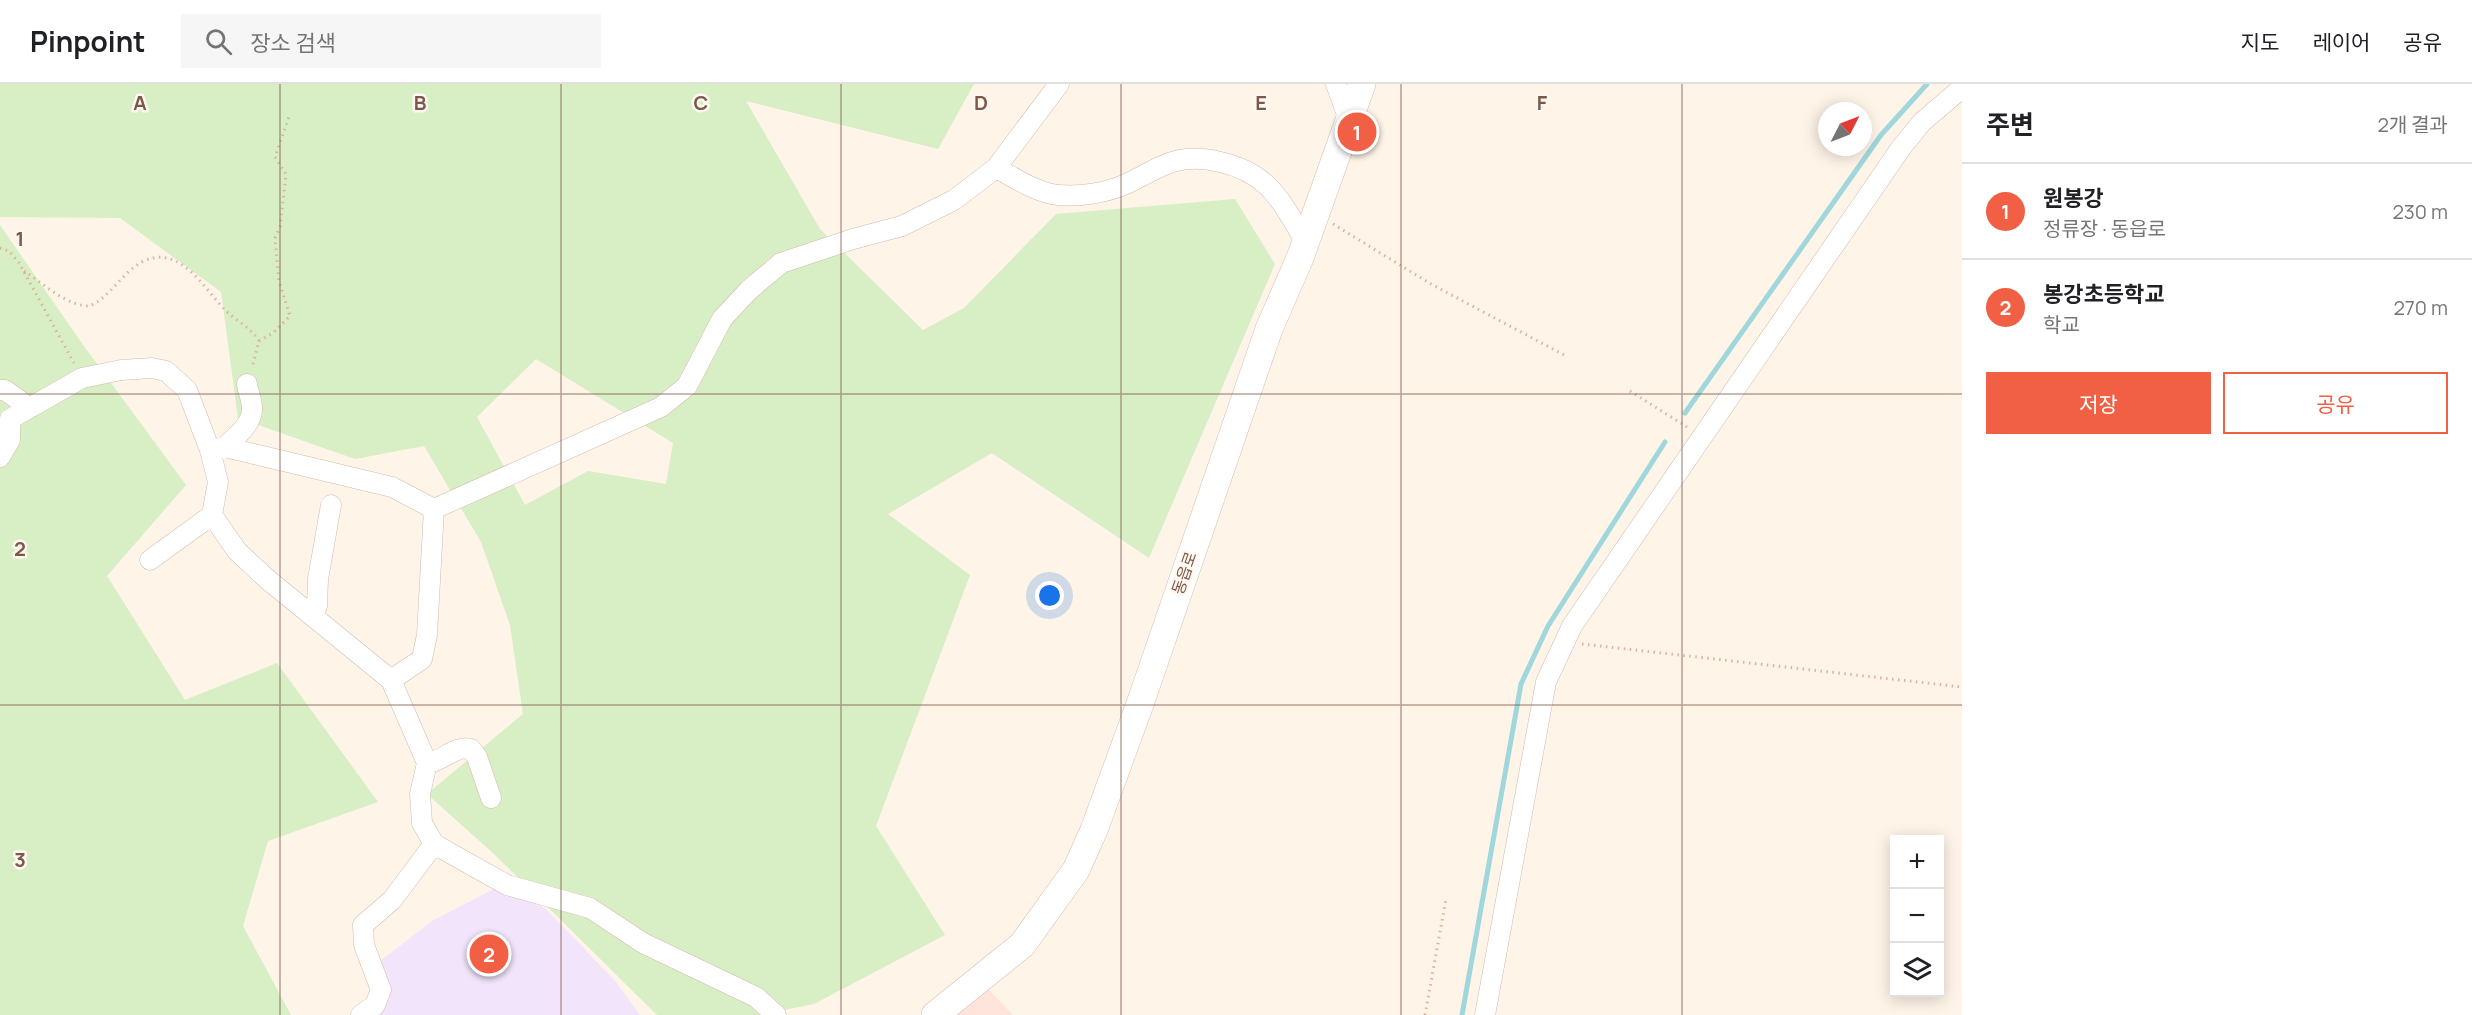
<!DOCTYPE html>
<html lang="ko">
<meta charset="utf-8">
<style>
:root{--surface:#fff;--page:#f6f6f6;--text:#202124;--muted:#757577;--line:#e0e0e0;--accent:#f16045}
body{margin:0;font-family:Manrope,"Noto Sans KR",sans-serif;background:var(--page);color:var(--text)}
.controls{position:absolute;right:18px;bottom:18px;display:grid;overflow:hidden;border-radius:0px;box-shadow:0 3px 15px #0003}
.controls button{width:54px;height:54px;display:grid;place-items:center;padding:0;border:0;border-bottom:2px solid var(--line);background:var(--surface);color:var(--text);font:30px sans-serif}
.compass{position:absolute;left:1818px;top:18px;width:54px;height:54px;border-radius:50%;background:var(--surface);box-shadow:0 3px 15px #0003;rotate:48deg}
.you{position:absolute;left:1050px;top:512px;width:21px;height:21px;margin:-15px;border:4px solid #fff;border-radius:50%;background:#1a73e8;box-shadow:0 0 0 9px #1a73e833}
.badge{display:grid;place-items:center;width:39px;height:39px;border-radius:50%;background:var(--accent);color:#fff;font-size:20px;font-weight:700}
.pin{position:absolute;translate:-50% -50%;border:3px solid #fff;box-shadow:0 2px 6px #0006}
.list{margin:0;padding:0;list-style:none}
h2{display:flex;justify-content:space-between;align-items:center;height:78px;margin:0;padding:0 24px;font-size:26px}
h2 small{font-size:20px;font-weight:400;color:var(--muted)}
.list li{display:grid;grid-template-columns:39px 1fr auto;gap:18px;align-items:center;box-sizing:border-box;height:96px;padding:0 24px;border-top:2px solid var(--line)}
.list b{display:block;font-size:22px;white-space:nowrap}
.list p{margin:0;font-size:20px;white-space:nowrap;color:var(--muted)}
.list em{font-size:20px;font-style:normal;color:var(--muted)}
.actions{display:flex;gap:12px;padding:18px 24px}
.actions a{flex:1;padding:14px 0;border:2px solid var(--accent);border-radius:0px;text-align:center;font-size:21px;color:var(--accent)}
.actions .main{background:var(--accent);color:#fff}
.icon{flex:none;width:33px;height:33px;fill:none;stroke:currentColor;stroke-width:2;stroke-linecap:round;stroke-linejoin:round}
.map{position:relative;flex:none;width:1962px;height:931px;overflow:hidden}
header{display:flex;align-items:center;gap:36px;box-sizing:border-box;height:84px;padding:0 30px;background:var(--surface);border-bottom:2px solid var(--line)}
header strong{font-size:28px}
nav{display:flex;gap:33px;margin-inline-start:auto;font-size:21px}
.search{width:420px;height:54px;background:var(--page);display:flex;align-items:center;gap:15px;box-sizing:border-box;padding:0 21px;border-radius:0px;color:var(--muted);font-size:22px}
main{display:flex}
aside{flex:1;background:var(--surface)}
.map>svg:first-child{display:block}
.commercial{fill:#ffe4db}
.education{fill:#f1e4fb}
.green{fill:#d8eec5;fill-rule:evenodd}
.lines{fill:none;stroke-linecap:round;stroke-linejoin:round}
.stream{stroke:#9fd7dd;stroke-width:5}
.minor-casing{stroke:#d2baac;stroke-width:21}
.secondary-casing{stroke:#d8bcac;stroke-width:28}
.path{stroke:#dcb3a0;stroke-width:3;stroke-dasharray:1.5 4.5;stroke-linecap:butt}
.minor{stroke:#fff;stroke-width:20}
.secondary{stroke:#fff;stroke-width:27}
.grid{fill:none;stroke:#7b5849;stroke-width:1.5;stroke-opacity:0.55}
.labels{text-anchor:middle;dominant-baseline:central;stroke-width:5;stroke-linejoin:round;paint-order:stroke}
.street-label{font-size:16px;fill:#7b5849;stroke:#fff8f0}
.grid-label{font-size:20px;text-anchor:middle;font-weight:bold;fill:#7b5849;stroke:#fff8f0;stroke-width:5;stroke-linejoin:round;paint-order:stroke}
</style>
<header>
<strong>Pinpoint</strong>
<div class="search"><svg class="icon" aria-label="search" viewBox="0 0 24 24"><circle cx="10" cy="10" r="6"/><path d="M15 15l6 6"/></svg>장소 검색</div>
<nav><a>지도</a><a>레이어</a><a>공유</a></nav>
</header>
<main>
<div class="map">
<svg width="1962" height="931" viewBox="0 0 1962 931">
<rect width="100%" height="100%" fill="#fef4e8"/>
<!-- commercial -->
<path class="commercial" d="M981 898 1013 931H944Z"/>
<!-- education -->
<path class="education" d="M501 803 546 825 616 898 640 931H370L390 915 375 881 432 837 494 805Z"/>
<!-- green -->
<path class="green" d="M0 0H974L938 65 746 17 820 145 923 246 964 224 1056 130 1235 115 1275 180 1149 474 992 369 888 430 970 491 876 742 945 851 814 920 760 931H657L494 770 427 710 523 630 510 541 481 458 424 362 355 375 238 334 221 208 120 134 0 133ZM536 275 673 359 666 400 588 387 525 421 477 333Z
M0 141 81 258 186 401 107 492 185 616 277 579 378 718 268 757 243 842 291 931H0Z"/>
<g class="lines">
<!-- stream -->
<path class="stream" d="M1685 329 1881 51 1927 0
M1462 931 1521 600 1548 542 1665 358"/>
<defs>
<path id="minor" d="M1336 0 1349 36
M996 84C1015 94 1037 109 1058 111 1080 113 1106 109 1126 100 1138 95 1150 87 1162 82 1181 73 1201 73 1220 78 1270 89 1281 118 1306 158
M0 306H5L30 324
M225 363C235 353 253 340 252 324 252 316 248 308 247 300
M210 366 225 363 392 403 434 425
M0 373 10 356V335L82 294 121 286 152 284 166 287 187 306 210 366 218 398 212 431 150 476
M434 425 661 323 687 302 722 235 749 206 781 179 853 155 902 142 954 116 996 84 1059 0
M212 431 237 467 267 495 391 596 427 679 420 710 422 739 434 760 507 801 590 824 643 859 756 913 776 931
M313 532 317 522 318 495 331 421
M391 596 422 575 427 551 434 425
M427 679C442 678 456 660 471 665L477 673 491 714
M361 931 375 921 381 906 364 861 363 841 392 816 434 760
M1485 931 1546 598 1572 542 1901 64 1922 38 1962 4"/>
<path id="secondary" d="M935 931 1022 861 1076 786 1094 746 1140 620 1269 245 1300 174 1362 0"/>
</defs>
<!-- minor casing -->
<use href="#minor" class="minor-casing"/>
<!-- secondary casing -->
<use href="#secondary" class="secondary-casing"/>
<!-- path -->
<path class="path" d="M1333 140 1431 200 1566 272
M0 164 9 167 19 179 74 279
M24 187C44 200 66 222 90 222 112 212 124 185 146 176 182 162 205 206 226 227 237 237 251 244 259 257L252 284
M259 257 273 249 290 232 279 197 275 154 280 143 286 90 275 73 290 30
M1630 307 1687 343
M1582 560 1962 603
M1425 931 1446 815"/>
<!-- minor -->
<use href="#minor" class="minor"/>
<!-- secondary -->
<use href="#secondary" class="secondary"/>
</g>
<!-- grid -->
<path class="grid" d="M280 0V931M561 0V931M841 0V931M1121 0V931M1401 0V931M1682 0V931M0 310H1962M0 621H1962"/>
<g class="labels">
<!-- street labels -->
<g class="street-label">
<text transform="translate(1184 489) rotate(-71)">동읍로</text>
</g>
</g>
<g class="grid-label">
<text x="140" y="26">A</text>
<text x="420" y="26">B</text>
<text x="701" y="26">C</text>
<text x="981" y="26">D</text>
<text x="1261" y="26">E</text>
<text x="1542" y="26">F</text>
<text x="20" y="162">1</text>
<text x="20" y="472">2</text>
<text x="20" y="783">3</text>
</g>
</svg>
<div class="controls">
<button>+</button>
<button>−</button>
<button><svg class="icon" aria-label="layers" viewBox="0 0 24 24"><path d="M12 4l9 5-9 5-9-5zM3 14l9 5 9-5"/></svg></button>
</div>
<svg class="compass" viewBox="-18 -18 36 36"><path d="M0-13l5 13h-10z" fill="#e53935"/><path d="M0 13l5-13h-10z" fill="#757577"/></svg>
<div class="you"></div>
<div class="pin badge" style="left:1357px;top:48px">1</div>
<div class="pin badge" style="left:489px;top:870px">2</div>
</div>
<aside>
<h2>주변<small>2개 결과</small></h2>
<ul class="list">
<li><span class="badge">1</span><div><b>원봉강</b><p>정류장 · 동읍로</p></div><em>230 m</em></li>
<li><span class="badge">2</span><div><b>봉강초등학교</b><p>학교</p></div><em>270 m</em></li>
</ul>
<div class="actions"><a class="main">저장</a><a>공유</a></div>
</aside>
</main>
